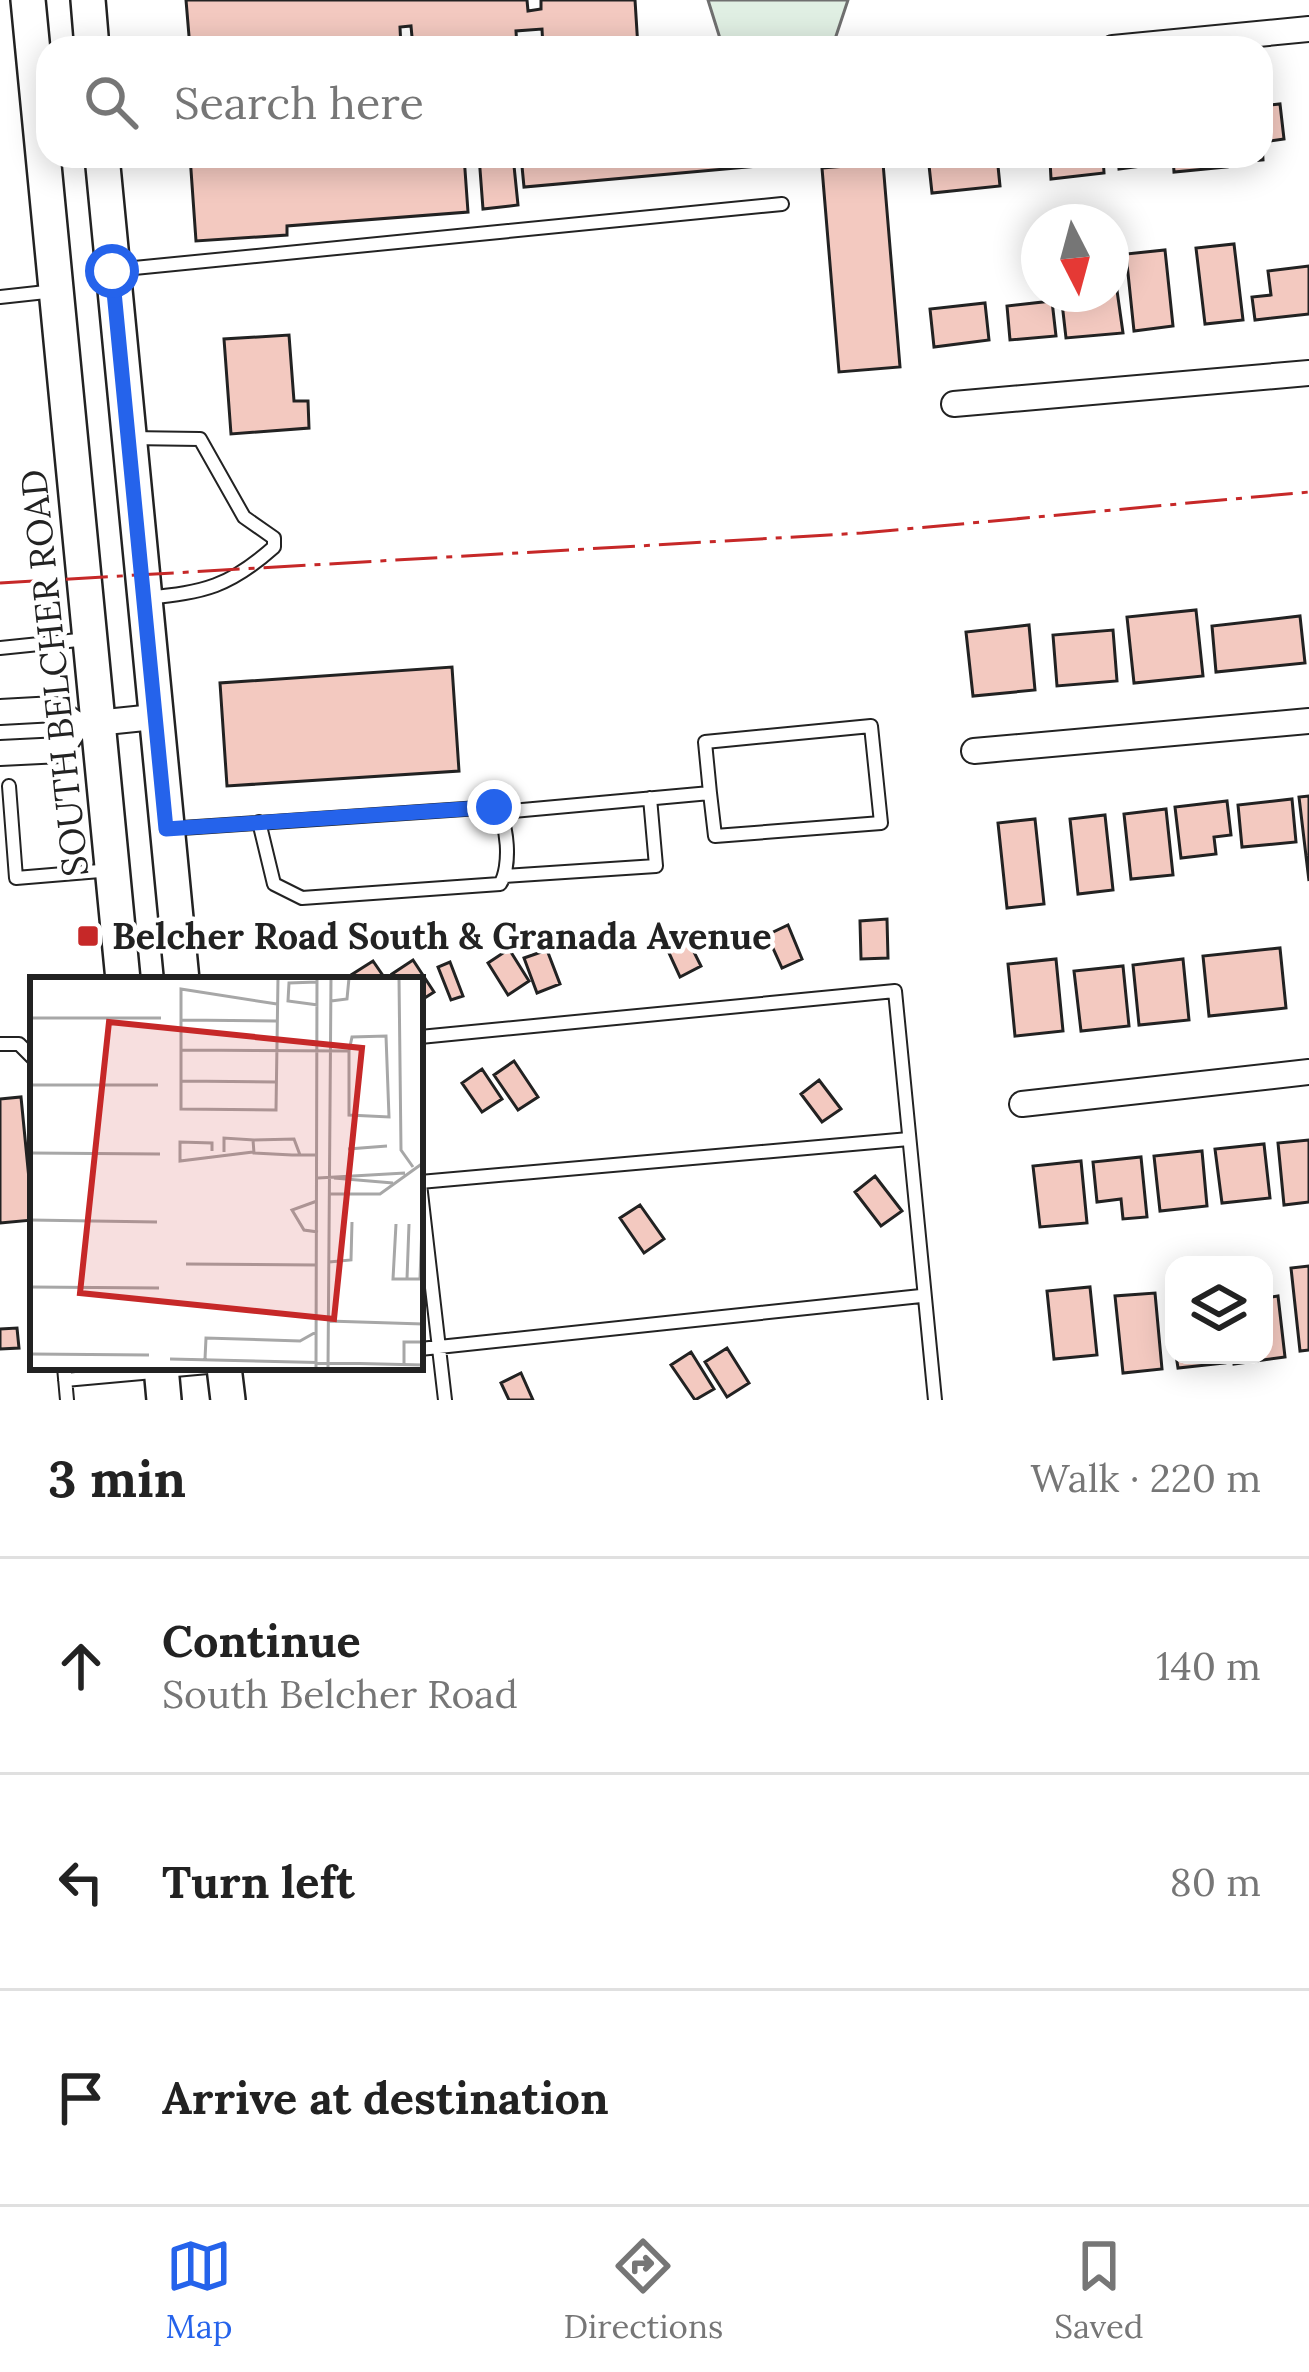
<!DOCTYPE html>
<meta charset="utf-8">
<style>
:root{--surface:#fff;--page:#f6f6f6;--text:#222;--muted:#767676;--line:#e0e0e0;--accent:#2563eb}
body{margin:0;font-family:Lora,serif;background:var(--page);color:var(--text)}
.controls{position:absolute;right:36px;bottom:36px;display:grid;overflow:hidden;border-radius:24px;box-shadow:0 6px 30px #0003}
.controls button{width:108px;height:108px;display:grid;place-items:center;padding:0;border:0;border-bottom:3px solid var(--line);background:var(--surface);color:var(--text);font:60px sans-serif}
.compass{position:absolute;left:1021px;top:204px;width:108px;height:108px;border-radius:50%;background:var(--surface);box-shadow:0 6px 30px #0003;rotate:174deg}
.stop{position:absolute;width:36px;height:36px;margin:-27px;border:9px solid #2563eb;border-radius:50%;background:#fff}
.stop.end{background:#2563eb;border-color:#fff;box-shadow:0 3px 12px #0008}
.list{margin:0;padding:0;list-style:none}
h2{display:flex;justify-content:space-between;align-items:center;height:156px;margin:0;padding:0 48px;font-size:51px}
h2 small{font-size:39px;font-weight:400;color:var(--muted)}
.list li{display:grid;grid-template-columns:78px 1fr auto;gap:36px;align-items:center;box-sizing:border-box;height:216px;padding:0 48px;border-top:3px solid var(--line)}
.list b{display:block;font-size:45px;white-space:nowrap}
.list p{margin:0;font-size:39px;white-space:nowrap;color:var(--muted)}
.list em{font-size:39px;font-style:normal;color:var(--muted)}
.icon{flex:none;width:66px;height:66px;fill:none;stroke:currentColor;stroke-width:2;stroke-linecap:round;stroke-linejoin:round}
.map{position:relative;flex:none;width:1309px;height:1400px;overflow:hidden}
.search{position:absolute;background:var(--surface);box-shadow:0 6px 30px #0003;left:36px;right:36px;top:36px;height:132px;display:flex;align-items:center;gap:30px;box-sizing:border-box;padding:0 42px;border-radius:36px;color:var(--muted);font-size:45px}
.sheet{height:804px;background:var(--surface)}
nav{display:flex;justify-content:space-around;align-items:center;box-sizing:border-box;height:168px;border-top:3px solid var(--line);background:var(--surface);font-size:33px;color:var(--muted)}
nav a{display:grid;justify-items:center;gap:6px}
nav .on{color:var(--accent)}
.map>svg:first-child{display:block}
.green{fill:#e0efe3;stroke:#6f6f6f;stroke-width:3}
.building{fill:#f3c9c0;stroke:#222;stroke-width:3}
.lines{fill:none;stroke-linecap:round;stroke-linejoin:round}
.service-casing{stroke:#222;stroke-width:16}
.minor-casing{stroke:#222;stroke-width:28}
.secondary-casing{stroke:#222;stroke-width:38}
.service{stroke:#fff;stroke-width:12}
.minor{stroke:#fff;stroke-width:24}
.secondary{stroke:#fff;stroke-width:33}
.power{stroke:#c62828;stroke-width:3;stroke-dasharray:42 9 6 9;stroke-linecap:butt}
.route{stroke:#2563eb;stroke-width:15}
.poi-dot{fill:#c62828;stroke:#fff;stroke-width:4.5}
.labels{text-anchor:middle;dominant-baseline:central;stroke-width:9;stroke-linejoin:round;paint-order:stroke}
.street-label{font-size:36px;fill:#222;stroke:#fff}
.poi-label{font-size:36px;font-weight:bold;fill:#222;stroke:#fff;text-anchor:start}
.inset-road{fill:none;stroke:#a7a7a7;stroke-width:3}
.view{fill:#c62828;fill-opacity:0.15;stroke:#c62828;stroke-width:6}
.inset-edge{fill:none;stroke:#222;stroke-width:6}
</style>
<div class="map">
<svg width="1309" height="1400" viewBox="0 0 1309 1400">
<rect width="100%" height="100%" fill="#fff"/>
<!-- green -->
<path class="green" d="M708 0H848L835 39 810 48H723Z"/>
<!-- building -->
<path class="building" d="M186 0H527L528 11 541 9V0H635L638 48H543L542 29 516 31 517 48H413L411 26 400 27 401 48H190Z
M1280 104 1284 139 1262 142 1263 160 1241 162 1240 156H1261V106Z
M190 156H464L468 212 287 226V235L196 241Z
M479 156H513L518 205 483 209Z
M521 156H825V160L524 187Z
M928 156H997L1000 186 932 193Z
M1031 156H1103L1104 173 1051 179 1050 160 1032 162Z
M1118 156H1163L1164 163 1119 169Z
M1173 156H1225L1227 167 1174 172Z
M883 163 900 367 839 372 822 168Z
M1234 244 1243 320 1205 324 1196 248Z
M1111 248 1123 333 1066 338 1061 294H1111Z
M1165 250 1173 326 1134 331 1126 254Z
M1309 266V314L1255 320 1252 297 1271 295 1268 271Z
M1052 301 1056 336 1010 340 1007 306Z
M985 303 989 340 934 347 930 309Z
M289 335 294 401H308L309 428 231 434 224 339Z
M1196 610 1203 676 1134 683 1127 617Z
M1300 616 1305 663 1216 672 1212 626Z
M1029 625 1035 690 973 696 966 632Z
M1113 630 1117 681 1057 686 1053 635Z
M452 667 459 771 227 786 220 683Z
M1309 796V881L1299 797Z
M1292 799 1296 842 1242 847 1238 805Z
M1227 801 1231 835 1214 837 1216 854 1181 858 1175 807Z
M1166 809 1173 875 1131 879 1124 814Z
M1105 815 1113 890 1078 894 1070 819Z
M1035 819 1044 904 1007 908 998 823Z
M887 919 888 958 861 959 860 921Z
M788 925 802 959 782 968 767 935Z
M683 930 701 966 680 977 663 940Z
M1280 948 1286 1008 1209 1016 1203 956Z
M509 949 529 981 508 995 488 963Z
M547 950 560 984 537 993 524 958Z
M1056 959 1063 1031 1015 1036 1008 964Z
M1183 959 1189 1020 1139 1025 1133 965Z
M413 960 434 992 420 1001V980H396L392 974Z
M373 961 386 980H354L351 975Z
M450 962 463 996 451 1000 438 967Z
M1123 966 1129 1026 1081 1031 1074 971Z
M514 1061 538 1097 518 1110 494 1075Z
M482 1069 502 1099 482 1112 462 1083Z
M819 1080 841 1109 822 1122 801 1094Z
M21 1097 33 1220 0 1223V1099Z
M1309 1140V1202L1284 1205 1278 1143Z
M1264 1144 1270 1198 1222 1203 1215 1149Z
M1202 1151 1207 1206 1160 1211 1154 1156Z
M1141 1157 1147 1217 1123 1219 1121 1199 1097 1202 1093 1162Z
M1081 1161 1087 1223 1040 1227 1033 1166Z
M875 1176 902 1211 881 1226 855 1192Z
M640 1205 664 1239 644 1253 620 1218Z
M1309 1266V1350L1300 1351 1291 1268Z
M1090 1287 1097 1355 1054 1359 1047 1291Z
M1155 1293 1162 1369 1123 1373 1115 1296Z
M1278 1296 1285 1357 1234 1364 1233 1355H1264V1298Z
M17 1328 19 1348 0 1349V1329Z
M727 1348 749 1383 727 1397 705 1362Z
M691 1352 714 1389 695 1400 671 1365Z
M1176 1355H1225V1363L1178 1368Z
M521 1373 533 1400H509L501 1383Z"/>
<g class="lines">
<defs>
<path id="service" d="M114 270 782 204
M0 297 55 291
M129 438 200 439 244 517 274 538V547C229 587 205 592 146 598
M0 648 88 639
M9 786 16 878 112 870
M501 812 710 793 705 742 871 726 881 823 715 836 710 793
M167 829 494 807C509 821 511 868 500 884L302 898 274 884 259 822
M505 876 656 866 650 798
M420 1037 895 991 935 1400
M0 1044H19L33 1058
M420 1182 909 1139
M420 1184 445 1400
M420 1349 921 1296
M64 1367 67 1400
M65 1380 208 1367"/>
<path id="minor" d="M1113 48 1309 29
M954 404 1309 373
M0 712 55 709 77 725 154 717
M974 751 1309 721
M0 753 61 750 77 725
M1022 1104 1309 1072"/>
<path id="secondary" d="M28 0 123 980
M88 0 92 48
M102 156 182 980
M161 1367 164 1400
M224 1367 228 1400"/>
</defs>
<!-- service casing -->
<use href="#service" class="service-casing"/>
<!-- minor casing -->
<use href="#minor" class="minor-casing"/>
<!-- secondary casing -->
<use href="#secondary" class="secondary-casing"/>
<!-- service -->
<use href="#service" class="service"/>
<!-- minor -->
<use href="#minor" class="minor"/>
<!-- secondary -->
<use href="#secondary" class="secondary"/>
<!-- power -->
<path class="power" d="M0 583 862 533 1309 492"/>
</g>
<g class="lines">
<!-- route -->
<path class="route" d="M112 271 166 829 494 807"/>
</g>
<!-- markers -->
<rect class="poi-dot" x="76" y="924" width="24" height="24" rx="6"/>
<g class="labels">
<!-- street labels -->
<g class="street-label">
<text transform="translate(54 673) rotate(-96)">SOUTH BELCHER ROAD</text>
</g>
<!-- poi labels -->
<g class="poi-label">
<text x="112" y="936">Belcher Road South &amp; Granada Avenue</text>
</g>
</g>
<!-- overview -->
<g transform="translate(30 977)">
<rect width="393" height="393" fill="#fff"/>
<path class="inset-road" d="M369 1 371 173 383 190M287 5 259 6 258 24 288 28M301 24 317 22 319 1M247 27 151 12V132L246 133 248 1M0 41H131M151 43 246 44M152 73 319 74 322 60 356 59 359 140 319 138V74M151 104 246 105M0 108H128M318 172 357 169M182 174V166L150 165V184L223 175M194 175V161L224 163M0 176 130 177M270 178 264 162 223 163 224 176 262 178H285M288 201 375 196M304 201 363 206M299 217H350L393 186M287 224 262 233 274 253 288 255M0 243 127 245M366 247 363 302H390L392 248M299 285 321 283 322 245M156 287 287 288M377 302 379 247M0 310 129 311M298 344 393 347M0 377 119 378M140 382 393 388M175 382 176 361 270 364 286 355M374 388V365H393M286 392 287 1M298 392 301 1"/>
<path class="view" d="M79 45 332 71 304 342 50 316Z"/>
<rect width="393" height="393" class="inset-edge"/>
</g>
</svg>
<div class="controls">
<button><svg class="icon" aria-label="layers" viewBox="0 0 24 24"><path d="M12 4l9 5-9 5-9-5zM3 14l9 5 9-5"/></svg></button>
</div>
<svg class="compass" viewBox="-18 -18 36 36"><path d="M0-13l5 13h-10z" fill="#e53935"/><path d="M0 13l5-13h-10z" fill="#767676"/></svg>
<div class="stop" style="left:112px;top:271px"></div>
<div class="stop end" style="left:494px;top:807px"></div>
<div class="search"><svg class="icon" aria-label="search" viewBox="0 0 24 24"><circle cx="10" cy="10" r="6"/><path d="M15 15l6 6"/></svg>Search here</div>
</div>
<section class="sheet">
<h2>3 min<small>Walk · 220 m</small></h2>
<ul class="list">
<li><svg class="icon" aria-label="ahead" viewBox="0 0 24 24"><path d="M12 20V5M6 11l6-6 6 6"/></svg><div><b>Continue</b><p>South Belcher Road</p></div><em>140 m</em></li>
<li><svg class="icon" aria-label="left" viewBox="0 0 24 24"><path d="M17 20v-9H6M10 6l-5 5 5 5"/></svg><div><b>Turn left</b></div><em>80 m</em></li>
<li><svg class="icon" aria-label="arrive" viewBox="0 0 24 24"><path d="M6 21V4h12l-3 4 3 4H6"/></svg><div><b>Arrive at destination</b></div></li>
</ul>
</section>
<nav>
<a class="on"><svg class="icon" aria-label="map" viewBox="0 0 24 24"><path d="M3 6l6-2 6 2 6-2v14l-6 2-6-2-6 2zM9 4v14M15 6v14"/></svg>Map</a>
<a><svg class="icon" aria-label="directions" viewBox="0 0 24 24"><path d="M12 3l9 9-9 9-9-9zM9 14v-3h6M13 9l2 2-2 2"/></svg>Directions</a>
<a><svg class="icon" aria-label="saved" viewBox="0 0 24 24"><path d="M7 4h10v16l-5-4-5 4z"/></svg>Saved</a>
</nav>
